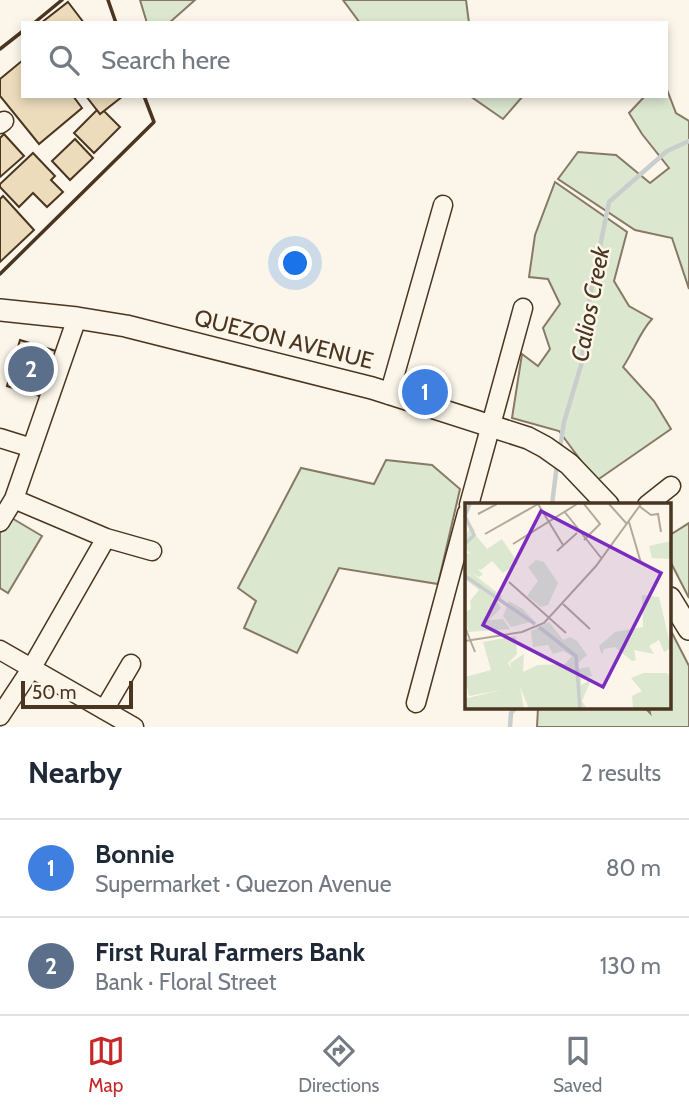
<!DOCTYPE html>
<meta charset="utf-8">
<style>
:root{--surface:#fff;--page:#f2f2f3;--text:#1f2937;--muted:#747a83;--line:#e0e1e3;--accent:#c62828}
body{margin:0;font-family:Cabin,sans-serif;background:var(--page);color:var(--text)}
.scale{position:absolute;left:21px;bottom:18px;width:112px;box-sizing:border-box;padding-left:7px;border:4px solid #4a3520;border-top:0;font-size:19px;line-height:24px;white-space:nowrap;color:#4a3520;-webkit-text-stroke:5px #fbf6e9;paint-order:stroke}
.you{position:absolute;left:296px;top:264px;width:24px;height:24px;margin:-18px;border:5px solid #fff;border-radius:50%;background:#1a73e8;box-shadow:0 0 0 10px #1a73e833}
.badge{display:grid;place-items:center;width:46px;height:46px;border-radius:50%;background:var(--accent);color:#fff;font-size:23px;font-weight:700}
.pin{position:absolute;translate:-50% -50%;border:4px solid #fff;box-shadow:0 2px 7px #0006}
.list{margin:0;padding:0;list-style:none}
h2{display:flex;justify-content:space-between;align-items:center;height:91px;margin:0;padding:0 28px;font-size:30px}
h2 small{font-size:23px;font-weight:400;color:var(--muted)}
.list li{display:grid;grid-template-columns:46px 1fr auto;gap:21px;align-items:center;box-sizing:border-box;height:98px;padding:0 28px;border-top:2px solid var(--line)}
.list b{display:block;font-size:26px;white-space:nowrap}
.list p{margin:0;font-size:23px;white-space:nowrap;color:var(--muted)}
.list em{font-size:23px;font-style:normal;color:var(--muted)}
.icon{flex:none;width:38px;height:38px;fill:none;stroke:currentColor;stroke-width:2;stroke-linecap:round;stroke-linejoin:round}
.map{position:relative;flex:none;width:689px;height:727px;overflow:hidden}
.search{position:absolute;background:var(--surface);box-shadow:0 4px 10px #0003;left:21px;right:21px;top:21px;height:77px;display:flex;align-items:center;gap:18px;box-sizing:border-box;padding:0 24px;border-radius:0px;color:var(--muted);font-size:26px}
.sheet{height:287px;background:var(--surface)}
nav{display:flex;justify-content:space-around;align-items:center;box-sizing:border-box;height:98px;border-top:2px solid var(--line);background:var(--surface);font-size:19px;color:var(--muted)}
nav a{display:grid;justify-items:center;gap:4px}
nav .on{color:var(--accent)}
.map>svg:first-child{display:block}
.green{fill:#dce7d0;stroke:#887966;stroke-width:2}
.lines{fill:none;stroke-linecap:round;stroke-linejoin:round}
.stream{stroke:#c9cecd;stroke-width:4.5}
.building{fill:#ecdcbc;stroke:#4a3520;stroke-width:2}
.minor-casing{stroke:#4a3520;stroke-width:21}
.major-casing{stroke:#4a3520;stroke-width:24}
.minor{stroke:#fbf6e9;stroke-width:18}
.major{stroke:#fbf6e9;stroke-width:21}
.wall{stroke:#4a3520;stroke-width:3.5}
.labels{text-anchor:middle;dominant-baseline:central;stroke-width:5;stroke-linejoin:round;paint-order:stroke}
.street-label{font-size:23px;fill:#4a3520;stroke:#fbf6e9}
.water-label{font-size:24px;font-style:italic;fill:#4a3520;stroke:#fbf6e9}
.inset-river{fill:none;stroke:#c9cecd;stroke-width:3.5}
.inset-road{fill:none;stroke:#b4a999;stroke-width:2}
.view{fill:#7b2cbf;fill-opacity:0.15;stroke:#7b2cbf;stroke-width:3.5}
.inset-edge{fill:none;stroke:#4a3520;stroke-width:3.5}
</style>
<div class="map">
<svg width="689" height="727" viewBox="0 0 689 727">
<rect width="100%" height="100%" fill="#fbf6e9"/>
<!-- green -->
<path class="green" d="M140 0H195L169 23H147Z
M343 0H466L469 23H360Z
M666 87 676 113 689 121V289L672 238 635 230 558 179 578 152 616 155 650 183 669 168 642 134 629 113 645 96H666Z
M470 96H523L503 119Z
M555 182 627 232 614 281 629 306 652 319C639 333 634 351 623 367L654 401 671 429 596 481 559 431 512 418 522 354 538 366 550 349 543 328 560 304 548 279 529 277 535 235Z
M386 460 432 465 460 489 438 584 339 568 297 653 244 628 256 601 238 588 301 468 374 484Z
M10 517 42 536 8 593 0 588V533Z
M689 523V598L670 561V535Z
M670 629 689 666V727H537L538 708H645L650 713 649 708H670Z"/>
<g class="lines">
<!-- stream -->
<path class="stream" d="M560 448 564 422 582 362 586 316 609 202 667 151 689 141
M552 505 557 464
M510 727 511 713 515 708"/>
</g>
<!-- building -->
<path class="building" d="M68 2 84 23H41Z
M23 60V96H73L82 108 39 144 0 96V79Z
M86 96H123L100 114Z
M97 110 100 114 104 111 120 127 94 153 74 133Z
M4 134 24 156 0 177V138Z
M75 139 93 158 70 180 52 161Z
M33 153 55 176 51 180 63 192 47 207 33 193 19 207 0 187V184Z
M3 196 34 230 0 262V199Z
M20 340 56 351 43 397 7 386Z"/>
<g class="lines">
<defs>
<path id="minor" d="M0 124 4 121
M389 395 443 205
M0 438 32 448
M14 499 106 538 152 551
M469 505 523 308
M647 505 671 486
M0 522 14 499 77 318
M0 650 134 727
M416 703 467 513
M104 710 131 664
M0 716 31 669 106 538"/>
<path id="major" d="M0 310 77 318 126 326 372 388 419 403 528 438 545 447 569 464 608 505
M670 598 689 629"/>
</defs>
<!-- minor casing -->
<use href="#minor" class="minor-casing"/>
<!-- major casing -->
<use href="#major" class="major-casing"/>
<!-- minor -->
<use href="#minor" class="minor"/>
<!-- major -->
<use href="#major" class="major"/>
<!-- wall -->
<path class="wall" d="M108 0 116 23
M34 23 62 0
M0 49 23 31
M0 274 154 122 144 96"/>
</g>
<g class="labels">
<!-- street labels -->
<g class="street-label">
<text transform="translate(284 339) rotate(14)">QUEZON AVENUE</text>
</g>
<!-- water labels -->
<g class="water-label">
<text transform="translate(590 304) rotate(-79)">Calios Creek</text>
</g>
</g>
<!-- overview -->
<g transform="translate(465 503)">
<rect width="206" height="206" fill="#fbf6e9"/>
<path d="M6 23 10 27 4 35 5 38 9 30 22 46 37 36 53 60 38 70 27 58 16 67 12 66 18 71 14 74 8 71 38 94 31 97 36 105 24 117 38 116 45 126 3 129 0 109 6 106 5 98 14 87 1 77 7 70 0 76V49L7 52 0 46V34ZM206 38V56L187 55 184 43ZM71 57 79 59 93 80 83 102 76 104 62 93 73 78 63 64ZM177 92 194 94 206 145 199 149 194 137 184 143 189 151 169 147 171 157 167 158 150 144 139 146 137 152 134 143 150 129 178 124ZM44 98 58 106 69 118 46 124 38 113ZM84 119 98 137 105 134 112 138 122 152 111 162 112 166 124 164 127 173 116 175V182L126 177 117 198 122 206H64L55 184 59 206H0V193L3 195 36 187 4 193 0 174 26 167 18 139 51 133 52 151 43 160 46 166 45 160 59 151 58 169 73 162 100 161 107 153 98 148 88 151 83 142 68 144 66 128ZM179 170H202L206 175V206H168L167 193 177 188 166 175Z" fill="#dce7d0"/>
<path class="inset-river" d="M0 41 9 32 0 13 5 1M0 73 70 121M74 124 111 153 115 206"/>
<path class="inset-road" d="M73 1 98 42M144 1 161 20M174 3 186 12 193 11 196 29M99 8 137 56M13 11 32 1M164 19 176 60M20 31 73 1M119 37 135 21 119 1M48 41 112 1M92 48 112 30M44 79 101 130M98 101 125 126M0 124 10 149M0 138 57 129 79 120 131 63 176 1"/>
<path class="view" d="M76 8 196 70 138 184 18 122Z"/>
<rect width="206" height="206" class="inset-edge"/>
</g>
</svg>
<div class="scale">50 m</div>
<div class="you"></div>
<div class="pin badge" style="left:425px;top:392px;background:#3f7fe0">1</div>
<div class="pin badge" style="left:31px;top:369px;background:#5c6f8a">2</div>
<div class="search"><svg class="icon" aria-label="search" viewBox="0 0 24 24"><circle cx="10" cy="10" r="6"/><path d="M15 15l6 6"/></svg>Search here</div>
</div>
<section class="sheet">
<h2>Nearby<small>2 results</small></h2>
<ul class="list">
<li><span class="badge" style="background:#3f7fe0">1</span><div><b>Bonnie</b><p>Supermarket · Quezon Avenue</p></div><em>80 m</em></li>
<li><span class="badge" style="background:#5c6f8a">2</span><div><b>First Rural Farmers Bank</b><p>Bank · Floral Street</p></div><em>130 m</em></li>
</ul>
</section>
<nav>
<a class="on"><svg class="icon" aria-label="map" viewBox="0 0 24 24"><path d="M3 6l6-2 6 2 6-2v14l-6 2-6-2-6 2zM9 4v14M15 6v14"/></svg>Map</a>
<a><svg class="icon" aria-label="directions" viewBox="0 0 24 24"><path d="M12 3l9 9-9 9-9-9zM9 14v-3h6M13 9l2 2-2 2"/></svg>Directions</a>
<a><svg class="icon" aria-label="saved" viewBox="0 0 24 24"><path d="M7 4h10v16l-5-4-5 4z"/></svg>Saved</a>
</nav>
